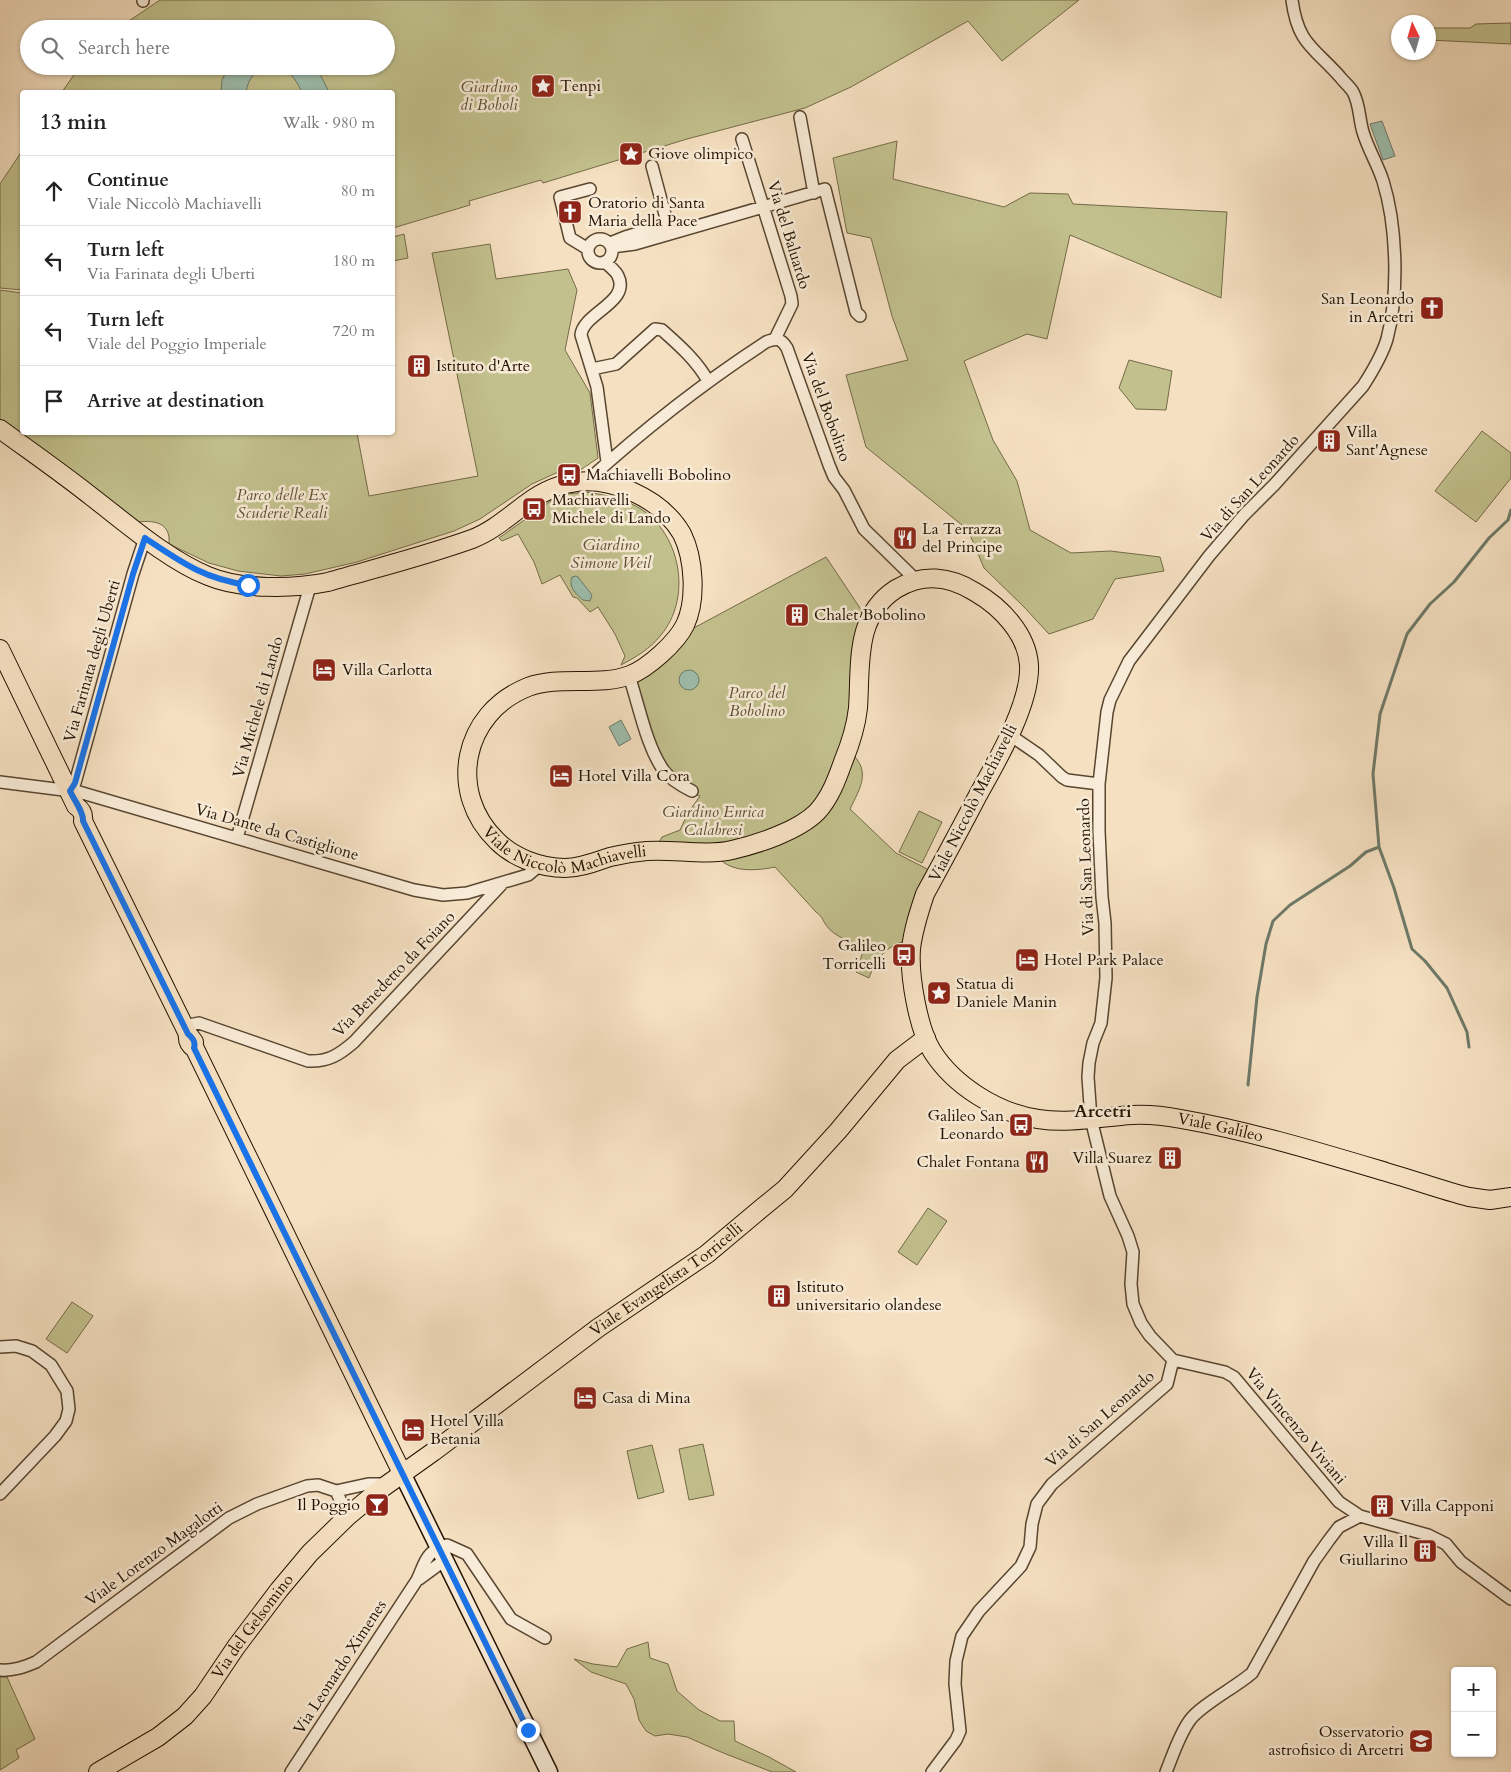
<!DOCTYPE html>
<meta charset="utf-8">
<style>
:root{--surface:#fff;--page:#f6f6f6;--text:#222;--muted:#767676;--line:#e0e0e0}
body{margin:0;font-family:Cardo,serif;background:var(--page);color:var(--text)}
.controls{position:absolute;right:15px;bottom:15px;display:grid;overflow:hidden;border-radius:5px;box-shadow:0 1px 4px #0004}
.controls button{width:45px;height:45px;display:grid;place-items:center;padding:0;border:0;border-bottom:1px solid var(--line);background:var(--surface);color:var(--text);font:25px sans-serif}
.compass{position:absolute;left:1391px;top:15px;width:45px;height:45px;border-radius:50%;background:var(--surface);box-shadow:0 1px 4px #0004;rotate:355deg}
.stop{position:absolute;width:15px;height:15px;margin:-11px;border:4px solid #1a73e8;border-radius:50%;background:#fff}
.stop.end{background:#1a73e8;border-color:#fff;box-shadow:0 1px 5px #0008}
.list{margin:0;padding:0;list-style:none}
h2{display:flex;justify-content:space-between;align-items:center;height:65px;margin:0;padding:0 20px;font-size:21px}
h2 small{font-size:16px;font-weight:400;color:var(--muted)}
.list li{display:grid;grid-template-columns:32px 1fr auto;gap:15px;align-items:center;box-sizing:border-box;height:70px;padding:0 20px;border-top:1px solid var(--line)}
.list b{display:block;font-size:19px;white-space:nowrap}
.list p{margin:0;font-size:16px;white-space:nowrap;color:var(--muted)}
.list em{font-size:16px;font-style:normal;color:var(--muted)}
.icon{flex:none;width:28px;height:28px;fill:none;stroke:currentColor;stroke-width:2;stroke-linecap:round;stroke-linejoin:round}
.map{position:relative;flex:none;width:1511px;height:1772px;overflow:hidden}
.search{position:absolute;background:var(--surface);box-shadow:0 1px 4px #0004;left:20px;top:20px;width:375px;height:55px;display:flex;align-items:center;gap:12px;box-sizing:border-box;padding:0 18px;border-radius:28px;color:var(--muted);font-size:19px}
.panel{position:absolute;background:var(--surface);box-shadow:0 1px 4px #0004;left:20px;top:90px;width:375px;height:345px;border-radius:5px}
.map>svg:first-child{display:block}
.green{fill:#c2c18e;stroke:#746a47}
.water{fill:#9dbead;stroke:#6d7968}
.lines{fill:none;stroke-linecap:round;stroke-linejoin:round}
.stream{stroke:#6d7968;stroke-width:3}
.street-casing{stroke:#594630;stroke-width:14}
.secondary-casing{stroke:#251200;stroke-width:19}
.primary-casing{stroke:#251200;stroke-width:20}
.street{stroke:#f8ebd7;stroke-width:11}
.secondary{stroke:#f8ebd7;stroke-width:16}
.primary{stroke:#f5e0c1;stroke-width:18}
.route{stroke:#1a73e8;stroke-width:6}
.labels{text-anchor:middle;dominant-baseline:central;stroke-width:5;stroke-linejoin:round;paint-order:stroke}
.poi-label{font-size:16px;fill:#251200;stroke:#f8ebd7;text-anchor:start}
.park-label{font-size:16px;font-style:italic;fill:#5c4f32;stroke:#f8ebd7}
.street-label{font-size:16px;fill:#251200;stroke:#f8ebd7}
.neighbourhood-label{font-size:18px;font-weight:bold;fill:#251200;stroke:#f8ebd7}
</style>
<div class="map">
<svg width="1511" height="1772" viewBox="0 0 1511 1772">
<rect width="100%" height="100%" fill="#f5e0c1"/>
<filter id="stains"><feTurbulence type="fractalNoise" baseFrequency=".004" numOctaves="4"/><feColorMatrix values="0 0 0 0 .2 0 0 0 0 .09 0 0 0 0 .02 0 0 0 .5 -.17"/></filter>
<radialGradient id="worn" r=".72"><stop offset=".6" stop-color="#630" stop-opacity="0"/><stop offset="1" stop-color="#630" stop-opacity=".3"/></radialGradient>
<!-- green -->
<path class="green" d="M160 0H1079L1002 61 968 21 851 87 805 108 687 139 543 183 541 180 469 201 470 205 393 228 392 92H62L80 66H386V29H117Z
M1511 23V44L1429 40V28H1470L1476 24Z
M897 141 893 179 1004 207 1030 193 1068 194 1073 204 1227 212 1221 298 1070 235 1047 339 1027 334 964 361 993 440 1017 481 1030 530 1071 553 1110 551 1160 557 1164 571 1115 579 1093 619 1049 634 1024 607 984 568 968 530 866 447 846 375 908 360 892 316 871 238 847 233 833 158Z
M22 151V290L0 288V184Z
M404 234 408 258 393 261V237Z
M490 244 496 279 568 269 577 290 565 350 590 393 598 458 579 471 556 473 532 484 480 519 454 531 357 562 305 574 281 576 238 571 209 563 169 544C171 523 155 520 138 522L0 420V290L22 293V432L357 433 369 496 478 476 432 253Z
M1129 360 1172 371 1166 410 1136 409 1119 388Z
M1482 431 1511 453V478L1476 522 1435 491Z
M586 492C606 495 627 499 644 511 682 539 691 599 661 635 650 649 636 657 621 665L625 656 615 634 598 607 590 612 577 598 573 597 560 575 542 584 534 562 518 534 502 541 499 538 555 498 568 494Z
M826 557 862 611 856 644 851 725 826 794 798 820 729 846H657L662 837 680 830 688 813 700 796 689 793 665 777 627 681 690 630Z
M850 752C872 771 860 788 850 809L896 853 933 872 909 940C887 945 877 957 869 978L856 972 865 946C851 942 834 937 826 925 822 919 822 916 816 912L775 867C761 870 741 872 728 865 723 863 719 858 715 855L794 833Z
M919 811 942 822 922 863 899 852Z
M928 1208 947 1221 917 1265 898 1252Z
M72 1302 93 1316 67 1353 46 1339Z
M703 1444 714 1495 689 1500 679 1449Z
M652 1445 664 1492 638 1499 627 1451Z
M648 1642 650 1658 668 1664 677 1691 692 1704 699 1710 720 1721H734L735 1741 769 1757 796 1772H772L721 1752 687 1737 668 1734 655 1736 646 1731 639 1720 634 1699 626 1684 591 1672 574 1659 593 1664 617 1667 627 1649Z
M0 1677H7L35 1739 16 1750 19 1758 0 1770Z"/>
<!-- water -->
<path class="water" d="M229 66H271C256 67 248 79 246 92H221L222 80Z
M273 66H316L329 92H302C295 79 290 68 273 66Z
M1382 121 1395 156 1383 160 1370 124Z
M576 576 578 577 592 595 590 601 583 600C576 594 568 587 572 577Z
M679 680a10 10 0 1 1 20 0a10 10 0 1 1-20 0Z
M621 720 631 739 619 746 609 727Z"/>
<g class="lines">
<!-- stream -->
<path class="stream" d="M1469 1047 1467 1032 1447 988 1425 961 1412 949 1394 888 1379 847 1373 774 1380 714 1407 634 1430 604 1454 582 1489 538 1508 520 1511 510
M1248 1085 1257 997 1266 944 1273 921 1290 905 1350 866 1366 852 1379 847"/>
<defs>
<path id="street" d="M143 0V1
M800 117 814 193
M742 139 791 296 792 304 775 339
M588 251a12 12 0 1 1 24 0a12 12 0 1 1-24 0Z
M610 243 625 237 665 225 667 222 652 166
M612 247 635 244 825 189 856 312 860 316
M588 249 570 238 560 197 590 189
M605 262C609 266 616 271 618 276 631 302 583 313 581 335L597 387 607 462
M592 369 616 364 655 329 662 330C680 346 697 361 708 381
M587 481C643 430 703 383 766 342 776 338 781 338 787 348L829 465 834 477 844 490 864 529 915 579
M629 676C639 705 646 746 664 771 671 780 682 786 692 791
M1010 735 1039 755 1062 777 1067 780 1099 784
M0 782 79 792 414 890 443 895 467 893 528 875 540 865
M70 791 75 783 133 574 145 538
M237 838 310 586
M184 1026 199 1023 308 1061C328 1062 339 1055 354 1042L501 885
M0 1347 16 1346 32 1351 51 1365 67 1391 69 1409 66 1421 55 1436 0 1494
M1173 1360 1225 1372 1234 1377 1339 1502 1360 1516 1428 1535 1446 1544 1461 1562 1511 1599
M336 1491 348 1516
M419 1579 438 1565 446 1562
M0 1670C13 1671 24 1667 36 1662L229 1518 257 1504 307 1486 318 1485 336 1491 368 1484H388
M291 1772 417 1580C426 1561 425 1552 447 1545L467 1554 511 1619 545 1638
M932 1772 956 1740 960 1731 955 1684 956 1661 962 1636 979 1611 1021 1566 1030 1547 1032 1524 1037 1504 1052 1484 1167 1384 1173 1360 1150 1336 1141 1323 1133 1304 1131 1284 1133 1252 1128 1236 1110 1196 1091 1119 1088 1077 1089 1063 1093 1043 1101 1023 1106 978 1105 923 1102 897 1099 831V784L1107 712 1110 700 1129 661 1209 556 1244 515 1274 485 1363 386C1372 372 1382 356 1387 339 1399 294 1397 226 1383 181 1378 165 1368 149 1363 132 1359 119 1360 105 1353 92 1350 87 1345 83 1341 78 1314 47 1298 45 1292 0
M1166 1772C1173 1755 1179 1735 1190 1720 1201 1705 1236 1687 1252 1673L1314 1561 1329 1540 1339 1527 1360 1516"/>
<path id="secondary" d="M402 1473 549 1772"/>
<g id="primary">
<path id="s1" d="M0 429C30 451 62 473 92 497 126 523 168 560 208 576 241 590 293 589 328 582 376 568 425 556 472 539 493 531 509 516 527 503 561 478 594 475 633 492 653 501 671 515 682 534 694 558 697 600 685 625 676 643 648 668 630 675 599 687 559 675 528 687 462 713 447 793 497 841 514 858 541 868 565 868 581 868 595 862 610 857 622 854 635 852 647 851 674 849 706 856 732 850 758 844 798 831 817 812 830 798 837 779 843 762 850 745 856 727 858 708 861 665 854 616 896 589 922 573 950 576 975 592 1001 607 1027 634 1029 665 1031 703 997 761 978 795 961 828 943 861 925 894 919 912 913 930 911 949 909 976 918 1028 932 1051 954 1086 998 1113 1038 1119 1069 1124 1101 1117 1132 1115 1148 1114 1165 1116 1181 1119 1250 1131 1319 1152 1386 1172 1414 1180 1441 1190 1469 1197L1490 1200 1511 1197"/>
<path d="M0 649 76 806C82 810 84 814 83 821L188 1034 194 1042"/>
<path d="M188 1034C187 1041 189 1045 195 1049L402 1473"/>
<path id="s2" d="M98 1772 158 1737 185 1716 203 1696 236 1647 279 1590 310 1553 348 1516 378 1491 433 1452 598 1328 707 1254 763 1207 785 1189 838 1131 897 1060 926 1038"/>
</g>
</defs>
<!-- street casing -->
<use href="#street" class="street-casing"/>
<!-- secondary casing -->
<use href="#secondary" class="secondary-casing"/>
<!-- primary casing -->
<use href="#primary" class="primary-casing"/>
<!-- street -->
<use href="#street" class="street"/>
<!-- secondary -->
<use href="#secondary" class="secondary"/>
<!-- primary -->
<use href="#primary" class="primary"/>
</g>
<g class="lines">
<!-- route -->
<path class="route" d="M248 585C204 579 181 562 145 538L133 574 75 783 70 791C74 800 84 813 83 821L188 1034C193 1038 196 1042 194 1048L528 1730"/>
</g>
<!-- icons -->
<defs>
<symbol id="sight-square" viewBox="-11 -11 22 22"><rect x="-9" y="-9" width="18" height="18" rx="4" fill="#8f2418" stroke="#f8ebd7"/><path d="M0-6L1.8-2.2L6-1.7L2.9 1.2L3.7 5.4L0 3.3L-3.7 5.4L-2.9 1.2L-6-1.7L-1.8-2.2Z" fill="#fff"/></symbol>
<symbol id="church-square" viewBox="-11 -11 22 22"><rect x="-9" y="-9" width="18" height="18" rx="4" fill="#8f2418" stroke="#f8ebd7"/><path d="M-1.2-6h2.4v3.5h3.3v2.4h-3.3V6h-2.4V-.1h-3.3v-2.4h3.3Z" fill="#fff"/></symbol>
<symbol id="building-square" viewBox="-11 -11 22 22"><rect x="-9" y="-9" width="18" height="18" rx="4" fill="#8f2418" stroke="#f8ebd7"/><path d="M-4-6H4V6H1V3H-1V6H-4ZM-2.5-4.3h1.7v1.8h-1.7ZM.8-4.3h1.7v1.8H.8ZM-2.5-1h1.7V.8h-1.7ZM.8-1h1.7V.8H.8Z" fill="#fff"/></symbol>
<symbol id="bus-square" viewBox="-11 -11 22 22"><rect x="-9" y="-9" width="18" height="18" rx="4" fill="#8f2418" stroke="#f8ebd7"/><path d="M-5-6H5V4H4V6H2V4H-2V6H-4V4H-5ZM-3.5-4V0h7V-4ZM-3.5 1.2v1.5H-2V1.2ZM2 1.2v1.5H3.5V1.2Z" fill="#fff"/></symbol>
<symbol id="restaurant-square" viewBox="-11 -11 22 22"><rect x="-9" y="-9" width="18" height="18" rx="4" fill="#8f2418" stroke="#f8ebd7"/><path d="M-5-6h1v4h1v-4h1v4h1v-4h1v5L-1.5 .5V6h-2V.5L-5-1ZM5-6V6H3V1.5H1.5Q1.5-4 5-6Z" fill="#fff"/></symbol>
<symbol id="hotel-square" viewBox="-11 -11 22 22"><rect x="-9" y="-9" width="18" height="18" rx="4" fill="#8f2418" stroke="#f8ebd7"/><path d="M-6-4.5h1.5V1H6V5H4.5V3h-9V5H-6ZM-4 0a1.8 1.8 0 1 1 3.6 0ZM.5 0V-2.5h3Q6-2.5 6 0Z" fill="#fff"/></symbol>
<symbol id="bar-square" viewBox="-11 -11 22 22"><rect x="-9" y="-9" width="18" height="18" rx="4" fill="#8f2418" stroke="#f8ebd7"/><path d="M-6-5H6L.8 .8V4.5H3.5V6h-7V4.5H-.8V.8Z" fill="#fff"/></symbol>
<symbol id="university-square" viewBox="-11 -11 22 22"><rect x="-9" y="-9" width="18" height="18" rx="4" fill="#8f2418" stroke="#f8ebd7"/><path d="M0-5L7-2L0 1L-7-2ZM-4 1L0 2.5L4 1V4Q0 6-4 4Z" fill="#fff"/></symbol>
</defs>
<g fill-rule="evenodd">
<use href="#sight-square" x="529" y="72" width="28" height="28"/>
<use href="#sight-square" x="617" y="140" width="28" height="28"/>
<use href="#church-square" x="556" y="198" width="28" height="28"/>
<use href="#church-square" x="1418" y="294" width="28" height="28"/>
<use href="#building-square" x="405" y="352" width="28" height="28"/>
<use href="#building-square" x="1315" y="427" width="28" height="28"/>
<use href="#bus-square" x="555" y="461" width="28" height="28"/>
<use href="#bus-square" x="520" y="495" width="28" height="28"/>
<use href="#restaurant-square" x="891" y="524" width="28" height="28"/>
<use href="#building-square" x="783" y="601" width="28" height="28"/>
<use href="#hotel-square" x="310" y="656" width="28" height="28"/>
<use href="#hotel-square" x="547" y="762" width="28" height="28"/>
<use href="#bus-square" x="890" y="941" width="28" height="28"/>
<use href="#hotel-square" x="1013" y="946" width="28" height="28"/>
<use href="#sight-square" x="925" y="979" width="28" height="28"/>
<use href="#bus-square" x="1007" y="1111" width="28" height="28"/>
<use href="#building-square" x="1156" y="1144" width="28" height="28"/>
<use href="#restaurant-square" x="1023" y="1148" width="28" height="28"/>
<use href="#building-square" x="765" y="1282" width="28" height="28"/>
<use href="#hotel-square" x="571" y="1384" width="28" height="28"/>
<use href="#hotel-square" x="399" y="1416" width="28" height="28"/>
<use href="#bar-square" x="363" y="1491" width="28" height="28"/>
<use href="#building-square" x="1368" y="1492" width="28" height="28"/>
<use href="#building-square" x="1411" y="1537" width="28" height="28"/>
<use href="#university-square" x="1407" y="1727" width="28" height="28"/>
</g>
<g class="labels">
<!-- poi labels -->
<g class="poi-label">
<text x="560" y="86">Tenpi</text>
<text x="648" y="154">Giove olimpico</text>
<text x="588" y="203">Oratorio di Santa<tspan x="588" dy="18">Maria della Pace</tspan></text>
<text x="1414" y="299" text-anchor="end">San Leonardo<tspan x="1414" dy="18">in Arcetri</tspan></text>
<text x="436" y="366">Istituto d'Arte</text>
<text x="1346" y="432">Villa<tspan x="1346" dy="18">Sant'Agnese</tspan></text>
<text x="586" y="475">Machiavelli Bobolino</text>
<text x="552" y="500">Machiavelli<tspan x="552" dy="18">Michele di Lando</tspan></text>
<text x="922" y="529">La Terrazza<tspan x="922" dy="18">del Principe</tspan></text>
<text x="814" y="615">Chalet Bobolino</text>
<text x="342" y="670">Villa Carlotta</text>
<text x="578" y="776">Hotel Villa Cora</text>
<text x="886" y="946" text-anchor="end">Galileo<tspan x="886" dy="18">Torricelli</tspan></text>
<text x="1044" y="960">Hotel Park Palace</text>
<text x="956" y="984">Statua di<tspan x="956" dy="18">Daniele Manin</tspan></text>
<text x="1004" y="1116" text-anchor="end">Galileo San<tspan x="1004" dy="18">Leonardo</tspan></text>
<text x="1152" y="1158" text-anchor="end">Villa Suarez</text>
<text x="1020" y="1162" text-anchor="end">Chalet Fontana</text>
<text x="796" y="1287">Istituto<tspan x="796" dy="18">universitario olandese</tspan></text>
<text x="602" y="1398">Casa di Mina</text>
<text x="430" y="1421">Hotel Villa<tspan x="430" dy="18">Betania</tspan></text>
<text x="360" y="1505" text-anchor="end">Il Poggio</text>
<text x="1400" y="1506">Villa Capponi</text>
<text x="1408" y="1542" text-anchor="end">Villa Il<tspan x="1408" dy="18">Giullarino</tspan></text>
<text x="1404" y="1732" text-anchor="end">Osservatorio<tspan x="1404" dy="18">astrofisico di Arcetri</tspan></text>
</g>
<!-- park labels -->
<g class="park-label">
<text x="489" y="87">Giardino<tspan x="489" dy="18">di Boboli</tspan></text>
<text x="282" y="495">Parco delle Ex<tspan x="282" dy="18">Scuderie Reali</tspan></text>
<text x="611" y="545">Giardino<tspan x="611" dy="18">Simone Weil</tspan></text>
<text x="757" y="693">Parco del<tspan x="757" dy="18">Bobolino</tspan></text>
<text x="713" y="812">Giardino Enrica<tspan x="713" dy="18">Calabresi</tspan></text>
</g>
<!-- street labels -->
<g class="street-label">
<text transform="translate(789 235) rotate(73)">Via del Baluardo</text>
<text transform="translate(826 407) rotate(70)">Via del Bobolino</text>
<text transform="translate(1250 488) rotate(-48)">Via di San Leonardo</text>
<text transform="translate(92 661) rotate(-74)">Via Farinata degli Uberti</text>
<text transform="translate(258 707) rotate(-74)">Via Michele di Lando</text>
<text transform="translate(973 803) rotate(-63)">Viale Niccolò Machiavelli</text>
<text transform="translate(277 832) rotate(16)">Via Dante da Castiglione</text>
<text stroke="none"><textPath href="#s1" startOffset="1302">Viale Niccolò Machiavelli</textPath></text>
<text transform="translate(1086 867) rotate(-92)">Via di San Leonardo</text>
<text transform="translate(394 974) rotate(-46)">Via Benedetto da Foiano</text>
<text stroke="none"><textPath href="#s1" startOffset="2720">Viale Galileo</textPath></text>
<text stroke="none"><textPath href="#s2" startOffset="759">Viale Evangelista Torricelli</textPath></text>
<text transform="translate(1100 1419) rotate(-41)">Via di San Leonardo</text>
<text transform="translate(1296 1426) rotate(50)">Via Vincenzo Viviani</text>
<text transform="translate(154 1554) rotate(-36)">Viale Lorenzo Magalotti</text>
<text stroke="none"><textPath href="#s2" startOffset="216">Via del Gelsomino</textPath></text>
<text transform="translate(340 1667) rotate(-57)">Via Leonardo Ximenes</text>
</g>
<!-- neighbourhood labels -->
<g class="neighbourhood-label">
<text x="1103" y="1111">Arcetri</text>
</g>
</g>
<rect width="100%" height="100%" filter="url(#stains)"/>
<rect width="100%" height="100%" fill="url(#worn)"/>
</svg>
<div class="controls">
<button>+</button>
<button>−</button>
</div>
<svg class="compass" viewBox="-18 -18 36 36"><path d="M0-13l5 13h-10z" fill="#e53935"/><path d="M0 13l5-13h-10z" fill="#767676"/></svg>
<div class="stop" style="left:248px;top:585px"></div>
<div class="stop end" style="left:528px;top:1730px"></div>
<div class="search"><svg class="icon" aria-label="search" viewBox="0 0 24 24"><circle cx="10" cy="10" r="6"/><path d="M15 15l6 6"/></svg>Search here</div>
<section class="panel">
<h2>13 min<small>Walk · 980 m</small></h2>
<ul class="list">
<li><svg class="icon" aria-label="ahead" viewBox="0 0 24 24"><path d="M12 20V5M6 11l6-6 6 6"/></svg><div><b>Continue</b><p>Viale Niccolò Machiavelli</p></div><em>80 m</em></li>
<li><svg class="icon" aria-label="left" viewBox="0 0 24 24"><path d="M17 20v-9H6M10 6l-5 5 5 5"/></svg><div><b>Turn left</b><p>Via Farinata degli Uberti</p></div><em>180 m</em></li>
<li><svg class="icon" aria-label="left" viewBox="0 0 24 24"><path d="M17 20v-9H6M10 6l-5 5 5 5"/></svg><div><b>Turn left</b><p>Viale del Poggio Imperiale</p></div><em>720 m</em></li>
<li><svg class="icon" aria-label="arrive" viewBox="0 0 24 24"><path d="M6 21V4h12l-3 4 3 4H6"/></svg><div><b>Arrive at destination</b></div></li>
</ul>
</section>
</div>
